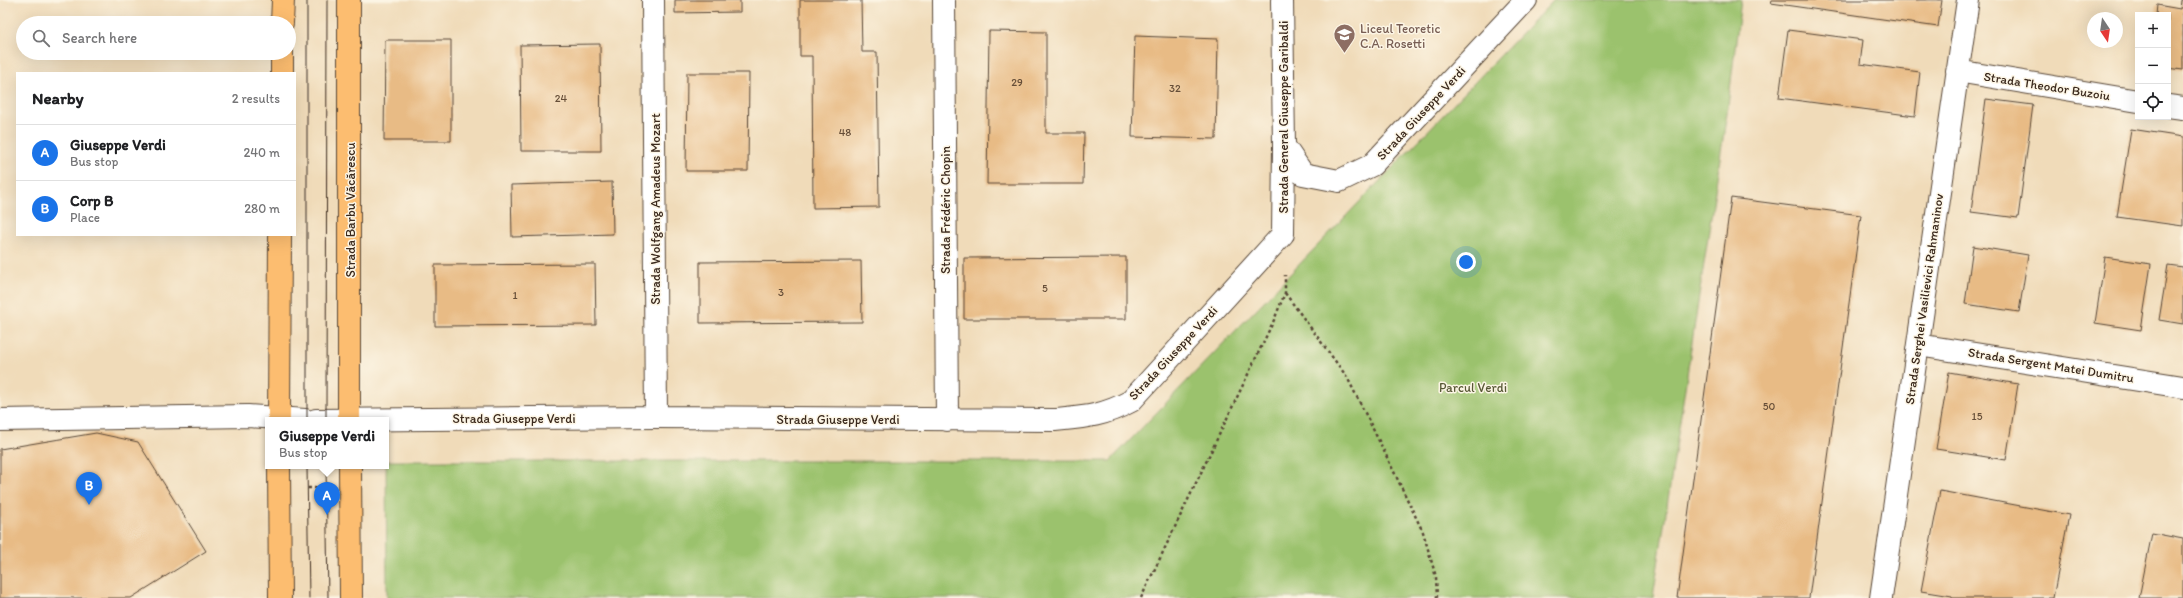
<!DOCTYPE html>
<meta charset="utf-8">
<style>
:root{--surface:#fff;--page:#f6f6f6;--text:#202124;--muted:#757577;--line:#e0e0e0;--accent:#1a73e8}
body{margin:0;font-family:Itim,sans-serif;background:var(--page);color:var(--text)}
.controls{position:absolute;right:12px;top:12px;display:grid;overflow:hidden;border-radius:0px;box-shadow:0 4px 16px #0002}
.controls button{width:36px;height:36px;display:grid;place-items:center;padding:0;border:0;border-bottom:1px solid var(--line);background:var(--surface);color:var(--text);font:20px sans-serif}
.compass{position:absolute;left:2087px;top:12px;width:36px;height:36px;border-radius:50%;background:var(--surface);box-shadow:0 4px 16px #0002;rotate:167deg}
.you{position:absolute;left:1466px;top:262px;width:14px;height:14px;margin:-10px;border:3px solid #fff;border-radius:50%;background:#1a73e8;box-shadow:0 0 0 6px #1a73e833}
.badge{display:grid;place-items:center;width:26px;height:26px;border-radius:50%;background:var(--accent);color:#fff;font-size:13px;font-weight:700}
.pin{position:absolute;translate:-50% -33px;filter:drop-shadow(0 1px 2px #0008)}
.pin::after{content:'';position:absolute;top:21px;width:14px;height:12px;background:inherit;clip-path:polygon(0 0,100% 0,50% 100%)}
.popup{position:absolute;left:265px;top:417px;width:124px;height:52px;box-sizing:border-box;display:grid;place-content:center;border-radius:0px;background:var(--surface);filter:drop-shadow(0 1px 3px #0005);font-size:13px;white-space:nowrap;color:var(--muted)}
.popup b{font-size:15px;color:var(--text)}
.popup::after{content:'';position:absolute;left:50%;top:100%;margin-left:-8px;border:8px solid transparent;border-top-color:var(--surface)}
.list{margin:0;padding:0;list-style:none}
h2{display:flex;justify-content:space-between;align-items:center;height:52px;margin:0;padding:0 16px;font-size:17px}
h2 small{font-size:13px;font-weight:400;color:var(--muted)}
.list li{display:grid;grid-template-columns:26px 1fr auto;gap:12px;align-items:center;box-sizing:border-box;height:56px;padding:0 16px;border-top:1px solid var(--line)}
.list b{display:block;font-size:15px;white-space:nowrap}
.list p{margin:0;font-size:13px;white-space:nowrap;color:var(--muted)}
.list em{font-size:13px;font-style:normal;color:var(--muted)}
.icon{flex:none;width:22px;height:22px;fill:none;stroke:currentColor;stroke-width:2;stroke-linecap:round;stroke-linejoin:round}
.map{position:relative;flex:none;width:2183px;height:598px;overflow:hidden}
.search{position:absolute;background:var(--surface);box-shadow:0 4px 16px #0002;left:16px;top:16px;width:280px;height:44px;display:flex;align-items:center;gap:10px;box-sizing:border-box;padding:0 14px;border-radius:22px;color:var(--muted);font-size:15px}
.panel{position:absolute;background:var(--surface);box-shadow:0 4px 16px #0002;left:16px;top:72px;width:280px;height:164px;border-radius:0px}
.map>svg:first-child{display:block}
.green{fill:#9bc26d;stroke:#6b7646}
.building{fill:#e8bb85}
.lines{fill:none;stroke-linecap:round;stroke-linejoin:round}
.minor-casing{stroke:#564535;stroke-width:24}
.major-casing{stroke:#564535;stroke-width:24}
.path{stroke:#564535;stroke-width:2.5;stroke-dasharray:3 3;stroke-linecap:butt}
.minor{stroke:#fff;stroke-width:22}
.major{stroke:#fcbd6f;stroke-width:22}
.tram{stroke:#3b2a1e;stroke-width:1}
.labels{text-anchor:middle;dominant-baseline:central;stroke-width:3;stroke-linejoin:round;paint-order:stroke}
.number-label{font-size:11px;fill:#664e38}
.education-label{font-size:13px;fill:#785e54;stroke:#fcf5e5;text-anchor:start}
.street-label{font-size:13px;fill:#3b2a1e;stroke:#fcf5e5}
.park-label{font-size:13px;fill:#585836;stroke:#fcf5e5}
</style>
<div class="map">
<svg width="2183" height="598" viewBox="0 0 2183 598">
<rect width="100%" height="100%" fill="#fcf5e5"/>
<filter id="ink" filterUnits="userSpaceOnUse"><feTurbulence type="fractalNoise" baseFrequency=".025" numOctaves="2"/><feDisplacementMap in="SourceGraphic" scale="8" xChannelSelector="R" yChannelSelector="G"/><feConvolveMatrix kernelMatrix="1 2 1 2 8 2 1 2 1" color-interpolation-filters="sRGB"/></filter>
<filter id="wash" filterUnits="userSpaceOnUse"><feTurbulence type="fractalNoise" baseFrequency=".012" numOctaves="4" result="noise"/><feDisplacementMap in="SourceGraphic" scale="16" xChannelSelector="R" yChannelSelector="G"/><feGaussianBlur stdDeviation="0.9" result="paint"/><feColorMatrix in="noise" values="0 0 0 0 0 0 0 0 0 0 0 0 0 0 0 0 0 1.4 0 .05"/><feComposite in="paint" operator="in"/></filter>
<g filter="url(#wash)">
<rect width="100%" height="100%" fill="#f0dbb9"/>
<!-- green -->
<path class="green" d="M1554 0H1741L1728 106 1653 598H387L386 461H1110Z"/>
<g id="blocks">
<!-- building -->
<path class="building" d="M675 0H740V12L675 13Z
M800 0H861L862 52H877L879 207 813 208 812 56H800Z
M1772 0H1942L1938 27 1771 3Z
M2181 0H2183V70L2168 68V15H2156L2157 5 2180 9Z
M1788 30 1863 40 1860 64 1920 72 1915 116 1779 98Z
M989 31 1046 32V133H1084L1083 184H987Z
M1135 36 1218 39 1216 139 1132 137Z
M385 40H451V141H384Z
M600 44 601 151H521L520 45Z
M687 73H749L748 171H686Z
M1986 99 2033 105 2018 218 1971 212Z
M2131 129 2183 137V226L2117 217Z
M612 182 613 234 512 237 511 185Z
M1731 198 1861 215 1809 598H1677Z
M1973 246 2028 255 2019 312 1965 304Z
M1126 257V319H964V258Z
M2105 257 2151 264 2141 330 2095 323Z
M861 261 862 322 700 323V262Z
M595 264 596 325 435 326V265Z
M2168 265 2183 267V324L2159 320Z
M1949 372 2018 384 2006 460 1936 449Z
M96 433 138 442 206 551 131 598H0V449Z
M1940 491 2069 515 2053 598H1952V596L1921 591Z
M2152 533 2183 539V598H2139Z"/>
</g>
</g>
<g filter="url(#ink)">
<use href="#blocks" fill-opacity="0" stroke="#564535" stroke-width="1"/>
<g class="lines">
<defs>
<path id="minor" d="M653 0 656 417
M944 0 947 420
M1957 71 2138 101
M2168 106 2183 108
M1284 146 1303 174 1339 181 1372 165 1526 0
M1918 345 2183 387
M0 420 248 416 305 420
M316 420 656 417 1055 420C1086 417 1103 416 1131 401L1283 234 1284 146 1282 0
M1881 598 1968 0"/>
<path id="major" d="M349 0V420
M282 23 283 0
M282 73V53
M279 420 280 235
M279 466 280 598
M350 466 351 598"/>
</defs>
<!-- minor casing -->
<use href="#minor" class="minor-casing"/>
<!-- major casing -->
<use href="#major" class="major-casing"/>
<!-- path -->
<path class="path" d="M1285 293 1347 377 1383 449 1423 532 1436 577 1437 598
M308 488H321
M1141 598 1274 320 1285 293V275"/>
<!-- minor -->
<use href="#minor" class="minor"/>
<!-- major -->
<use href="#major" class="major"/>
<!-- tram -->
<path class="tram" d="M307 0V420
M326 420 327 0
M307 466 309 598
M326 466 328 598"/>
</g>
</g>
<!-- icons -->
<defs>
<symbol id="school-pin" viewBox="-11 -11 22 30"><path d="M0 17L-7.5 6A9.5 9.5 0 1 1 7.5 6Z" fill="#8d6e63" stroke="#fcf5e5"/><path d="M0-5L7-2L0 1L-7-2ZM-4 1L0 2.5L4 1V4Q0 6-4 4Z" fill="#fff"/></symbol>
</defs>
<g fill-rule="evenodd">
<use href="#school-pin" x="1332" y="22" width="25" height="34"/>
</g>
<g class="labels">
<!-- number labels -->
<g class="number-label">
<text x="1017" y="82">29</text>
<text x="1175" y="88">32</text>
<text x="561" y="98">24</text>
<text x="845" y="132">48</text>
<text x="1045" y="288">5</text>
<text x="781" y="292">3</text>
<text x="515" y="295">1</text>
<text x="1769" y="406">50</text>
<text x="1977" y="416">15</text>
</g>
<!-- education labels -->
<g class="education-label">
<text x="1360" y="28">Liceul Teoretic<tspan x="1360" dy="15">C.A. Rosetti</tspan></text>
</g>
<!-- street labels -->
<g class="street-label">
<text transform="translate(2047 86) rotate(9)">Strada Theodor Buzoiu</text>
<text transform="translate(1421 113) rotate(-47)">Strada Giuseppe Verdi</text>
<text transform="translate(1283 117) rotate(-90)">Strada General Giuseppe Garibaldi</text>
<text transform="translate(655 209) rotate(-90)">Strada Wolfgang Amadeus Mozart</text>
<text transform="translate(350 210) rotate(-90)">Strada Barbu Văcărescu</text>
<text transform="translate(945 210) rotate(-90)">Strada Frédéric Chopin</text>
<text transform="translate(1924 299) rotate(-82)">Strada Serghei Vasilievici Rahmaninov</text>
<text transform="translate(1173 353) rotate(-47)">Strada Giuseppe Verdi</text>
<text transform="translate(2051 365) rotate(9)">Strada Sergent Matei Dumitru</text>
<text x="514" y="418">Strada Giuseppe Verdi</text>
<text x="838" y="419">Strada Giuseppe Verdi</text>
</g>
<!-- park labels -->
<g class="park-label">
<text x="1473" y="387">Parcul Verdi</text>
</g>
</g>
</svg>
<div class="controls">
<button>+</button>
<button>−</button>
<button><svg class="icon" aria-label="locate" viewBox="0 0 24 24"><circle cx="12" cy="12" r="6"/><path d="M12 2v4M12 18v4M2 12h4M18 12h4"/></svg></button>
</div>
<svg class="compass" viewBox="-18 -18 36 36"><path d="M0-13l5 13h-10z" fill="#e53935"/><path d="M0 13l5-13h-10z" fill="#757577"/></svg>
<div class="you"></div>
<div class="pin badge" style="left:327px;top:515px">A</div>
<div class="popup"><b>Giuseppe Verdi</b>Bus stop</div>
<div class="pin badge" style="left:89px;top:505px">B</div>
<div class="search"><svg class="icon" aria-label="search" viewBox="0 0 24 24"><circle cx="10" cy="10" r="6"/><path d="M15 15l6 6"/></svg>Search here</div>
<section class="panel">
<h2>Nearby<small>2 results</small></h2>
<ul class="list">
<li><span class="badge">A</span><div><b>Giuseppe Verdi</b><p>Bus stop</p></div><em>240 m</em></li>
<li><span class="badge">B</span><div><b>Corp B</b><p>Place</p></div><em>280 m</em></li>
</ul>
</section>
</div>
